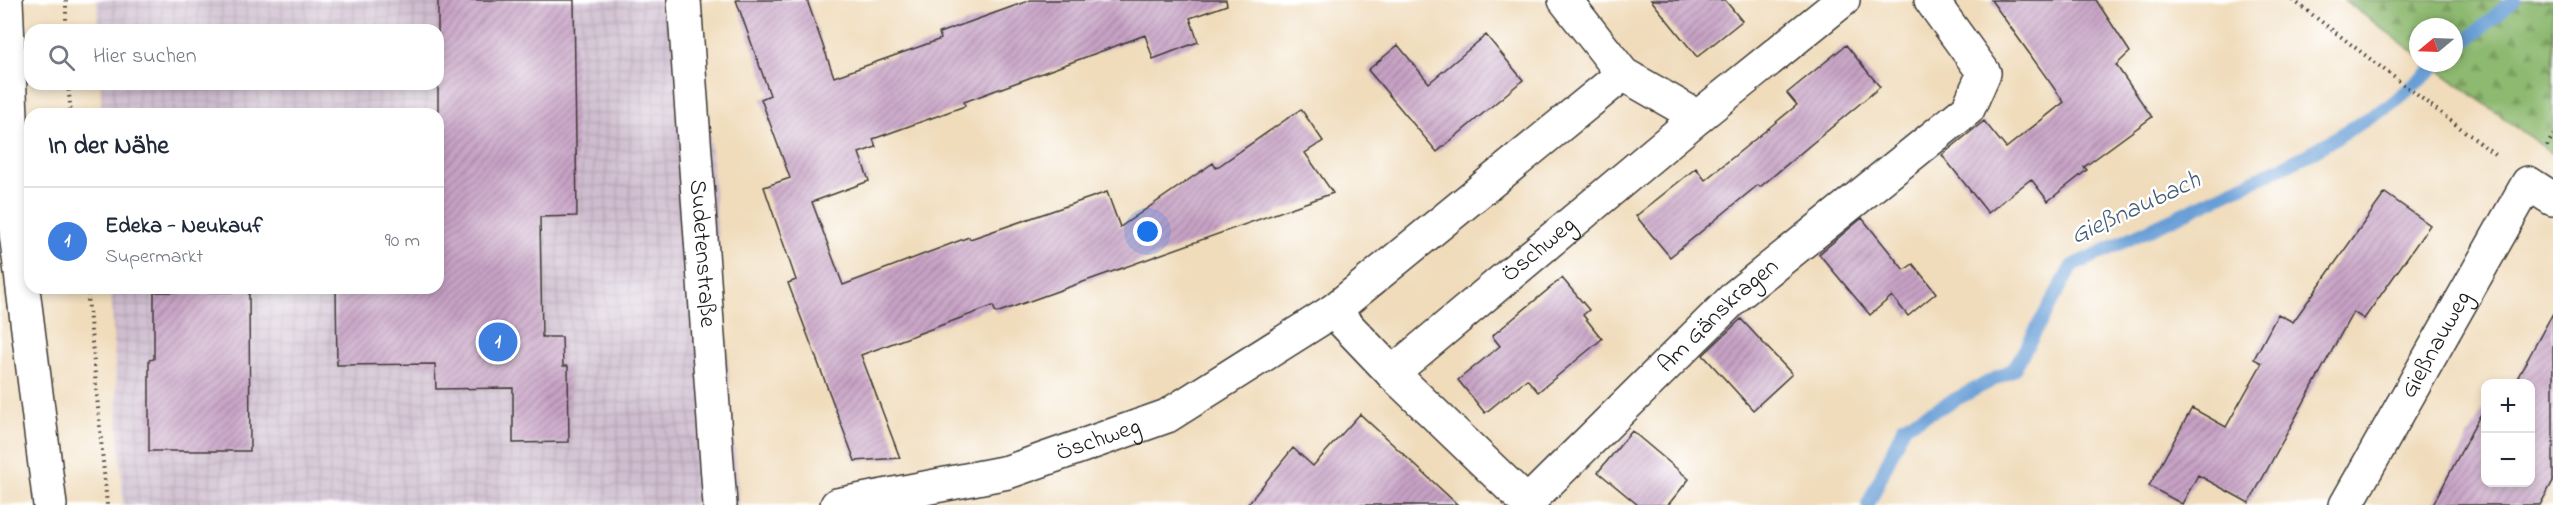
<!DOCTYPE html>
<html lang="de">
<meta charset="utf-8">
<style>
:root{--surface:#fff;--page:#f6f6f7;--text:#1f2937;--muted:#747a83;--line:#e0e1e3;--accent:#7c3aed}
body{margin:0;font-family:"Indie Flower",sans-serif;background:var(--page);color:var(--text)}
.controls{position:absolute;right:18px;bottom:18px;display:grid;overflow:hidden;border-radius:12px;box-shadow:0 3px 9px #0003}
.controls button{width:54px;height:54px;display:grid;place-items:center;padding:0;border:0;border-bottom:2px solid var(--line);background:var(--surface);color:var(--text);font:30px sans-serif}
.compass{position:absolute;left:2409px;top:18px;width:54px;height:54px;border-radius:50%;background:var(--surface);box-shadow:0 3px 9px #0003;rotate:251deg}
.you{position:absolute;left:1148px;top:232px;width:21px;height:21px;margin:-15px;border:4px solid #fff;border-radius:50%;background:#1a73e8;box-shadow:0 0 0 9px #1a73e833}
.badge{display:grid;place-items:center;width:39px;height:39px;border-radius:50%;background:var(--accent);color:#fff;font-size:20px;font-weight:700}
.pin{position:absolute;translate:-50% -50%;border:3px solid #fff;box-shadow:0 2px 6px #0006}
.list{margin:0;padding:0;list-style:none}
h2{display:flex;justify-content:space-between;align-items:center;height:78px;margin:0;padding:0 24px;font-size:26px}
h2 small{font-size:20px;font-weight:400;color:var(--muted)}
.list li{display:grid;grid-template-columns:39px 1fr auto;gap:18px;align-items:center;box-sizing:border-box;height:108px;padding:0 24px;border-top:2px solid var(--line)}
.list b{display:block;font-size:22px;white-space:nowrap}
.list p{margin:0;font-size:20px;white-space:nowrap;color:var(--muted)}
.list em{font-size:20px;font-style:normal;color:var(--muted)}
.icon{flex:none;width:33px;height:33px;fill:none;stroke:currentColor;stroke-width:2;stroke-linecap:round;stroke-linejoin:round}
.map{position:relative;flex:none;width:2553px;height:505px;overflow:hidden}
.search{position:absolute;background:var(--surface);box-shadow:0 3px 9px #0003;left:24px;top:24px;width:420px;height:66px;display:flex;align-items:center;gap:15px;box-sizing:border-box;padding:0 21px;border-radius:18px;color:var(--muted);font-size:22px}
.panel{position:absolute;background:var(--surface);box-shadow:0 3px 9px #0003;left:24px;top:108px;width:420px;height:186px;border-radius:18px}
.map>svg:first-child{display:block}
.industrial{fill:url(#industrial-grid)}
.forest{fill:url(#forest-firs);stroke:#556a46;stroke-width:1.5}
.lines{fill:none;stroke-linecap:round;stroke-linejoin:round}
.stream{stroke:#679ed5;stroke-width:14}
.building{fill:url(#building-hatch)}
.minor-casing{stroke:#3c3934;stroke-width:36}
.major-casing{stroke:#3c3934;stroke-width:36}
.path{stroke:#3c3934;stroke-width:4;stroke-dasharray:1.5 4.5;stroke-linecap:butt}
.minor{stroke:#fff;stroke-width:33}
.major{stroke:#fff;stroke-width:33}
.labels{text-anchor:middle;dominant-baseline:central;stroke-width:5;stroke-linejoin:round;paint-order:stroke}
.street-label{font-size:24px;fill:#1c1c1c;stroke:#fff}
.water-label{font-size:26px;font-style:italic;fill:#425d78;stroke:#fff}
</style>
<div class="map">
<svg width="2553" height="505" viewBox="0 0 2553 505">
<defs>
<pattern id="industrial-grid" width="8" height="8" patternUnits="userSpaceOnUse" patternTransform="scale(1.5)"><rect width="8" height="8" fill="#cfbdcf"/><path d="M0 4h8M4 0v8" fill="none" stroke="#b1a2b1"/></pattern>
<pattern id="forest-firs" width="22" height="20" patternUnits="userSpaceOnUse" patternTransform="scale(1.5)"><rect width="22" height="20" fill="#8eb971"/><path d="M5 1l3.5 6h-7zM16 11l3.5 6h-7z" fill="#7a9e61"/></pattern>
<pattern id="building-hatch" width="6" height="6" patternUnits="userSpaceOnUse" patternTransform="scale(1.5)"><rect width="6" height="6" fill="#c7a2c5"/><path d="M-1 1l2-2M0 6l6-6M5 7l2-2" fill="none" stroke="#a1839f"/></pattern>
</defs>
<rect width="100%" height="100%" fill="#fff"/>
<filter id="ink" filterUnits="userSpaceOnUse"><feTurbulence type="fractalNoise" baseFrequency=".0167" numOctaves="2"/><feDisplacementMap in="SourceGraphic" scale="12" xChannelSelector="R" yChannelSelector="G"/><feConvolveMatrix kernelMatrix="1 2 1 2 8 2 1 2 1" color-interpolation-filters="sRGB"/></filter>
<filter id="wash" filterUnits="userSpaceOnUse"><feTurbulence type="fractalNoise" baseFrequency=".008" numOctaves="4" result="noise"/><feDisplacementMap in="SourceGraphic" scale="24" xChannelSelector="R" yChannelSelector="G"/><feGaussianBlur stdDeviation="1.35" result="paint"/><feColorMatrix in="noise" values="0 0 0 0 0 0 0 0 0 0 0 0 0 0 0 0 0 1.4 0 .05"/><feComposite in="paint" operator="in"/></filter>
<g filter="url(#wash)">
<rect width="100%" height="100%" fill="#f0dcbb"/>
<!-- industrial -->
<path class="industrial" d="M97 0H699L739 505H123L111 288H438V114H102L101 84H438V30H98Z"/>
<!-- forest -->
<path class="forest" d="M2344 0H2553V154L2429 63H2454V27H2418V55Z"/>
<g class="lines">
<!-- stream -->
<path class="stream" d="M2454 51 2514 0
M1868 505 1904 426 2014 369 2072 266 2307 155 2389 106 2440 63"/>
</g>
<g id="blocks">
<!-- building -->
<path class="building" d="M438 0H574L577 216 540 217 542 337H562L563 366H568L569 442 513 443V388L436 389 435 364 337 365 336 288H438Z
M736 0H807L834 77 941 39 939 33 1031 0H1226L1227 5 1190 18 1198 42 1153 59 1145 35 964 102 965 106 873 139 876 147 859 153 869 181 812 202 843 285 969 237 970 239 1107 192 1120 227 1213 163 1216 168 1301 109 1323 141 1305 153 1333 193 996 313 993 306 861 355 900 458 855 461 788 283 796 280 764 187 790 178 761 99 770 95Z
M1651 0H1725L1742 21 1697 57Z
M1991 0H2096L2130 52 2116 65 2152 117 2084 167 2087 170 2048 201 2031 179 1988 213 1942 155 1984 121 2006 148 2064 102Z
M1486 35 1523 80 1437 152 1368 70 1398 45 1429 83Z
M1846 45 1880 87 1760 187 1758 185 1670 257 1636 216 1696 168 1705 180 1797 105 1787 93Z
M2385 193 2430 225 2364 319 2353 312 2249 503 2198 475 2182 504 2149 486 2192 408 2226 427 2262 363 2254 359 2278 314 2293 322Z
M1862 218 1904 270 1913 264 1936 293 1908 316 1892 296 1870 315 1819 254Z
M1562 278 1589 310 1583 315 1602 339 1538 392 1527 379 1485 413 1458 380 1500 346 1492 336Z
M154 292H249L250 451H149V360L154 359Z
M2553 313V481L2540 505H2433L2486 404V483H2530V384H2514Z
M1741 319 1792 374 1753 410 1703 355Z
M1360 414 1458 505H1247L1293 448 1313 466Z
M1632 431 1689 479 1668 505H1638L1598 472Z"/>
</g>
</g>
<g filter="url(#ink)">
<use href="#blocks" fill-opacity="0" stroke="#3c3934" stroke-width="1.5"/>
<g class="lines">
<defs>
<g id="minor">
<path id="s1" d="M684 0 720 505"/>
<path d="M1565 0 1623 74 1698 117"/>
<path d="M1333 311 1623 74"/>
<path id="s2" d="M1392 373 1698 117 1843 0"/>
<path id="s3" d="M837 505 1008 472 1167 416 1333 311 1392 373 1527 503 1737 295 1968 109 1984 73 1931 0"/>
<path id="s4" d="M2346 505 2528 183 2553 199"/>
</g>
<path id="major" d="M6 0 16 233 50 505"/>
</defs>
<!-- minor casing -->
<use href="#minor" class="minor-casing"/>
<!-- major casing -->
<use href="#major" class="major-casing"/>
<!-- path -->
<path class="path" d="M66 0V30
M2293 0 2497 156
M68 84 71 114
M2547 146 2553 135
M87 288 107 505"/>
<!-- minor -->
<use href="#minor" class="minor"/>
<!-- major -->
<use href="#major" class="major"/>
</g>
</g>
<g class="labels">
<!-- street labels -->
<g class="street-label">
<text stroke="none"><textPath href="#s2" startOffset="192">Öschweg</textPath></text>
<text stroke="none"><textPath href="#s1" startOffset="254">Sudetenstraße</textPath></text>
<text stroke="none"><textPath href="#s3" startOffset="1080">Am Gänskragen</textPath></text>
<text stroke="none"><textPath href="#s4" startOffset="184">Gießnauweg</textPath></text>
<text stroke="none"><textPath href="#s3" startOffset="270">Öschweg</textPath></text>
</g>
<!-- water labels -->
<g class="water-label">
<text transform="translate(2136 209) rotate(-25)">Gießnaubach</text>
</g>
</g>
</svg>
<div class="controls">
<button>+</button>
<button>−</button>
</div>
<svg class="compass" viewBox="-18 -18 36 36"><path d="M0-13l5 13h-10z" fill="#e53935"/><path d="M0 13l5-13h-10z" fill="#747a83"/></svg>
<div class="you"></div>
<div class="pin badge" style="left:498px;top:342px;background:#3f7fe0">1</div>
<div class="search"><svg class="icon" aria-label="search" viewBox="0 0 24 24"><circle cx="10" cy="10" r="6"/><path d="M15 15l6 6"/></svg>Hier suchen</div>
<section class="panel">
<h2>In der Nähe<small></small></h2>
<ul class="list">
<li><span class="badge" style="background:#3f7fe0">1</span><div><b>Edeka - Neukauf</b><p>Supermarkt</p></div><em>90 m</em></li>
</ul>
</section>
</div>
